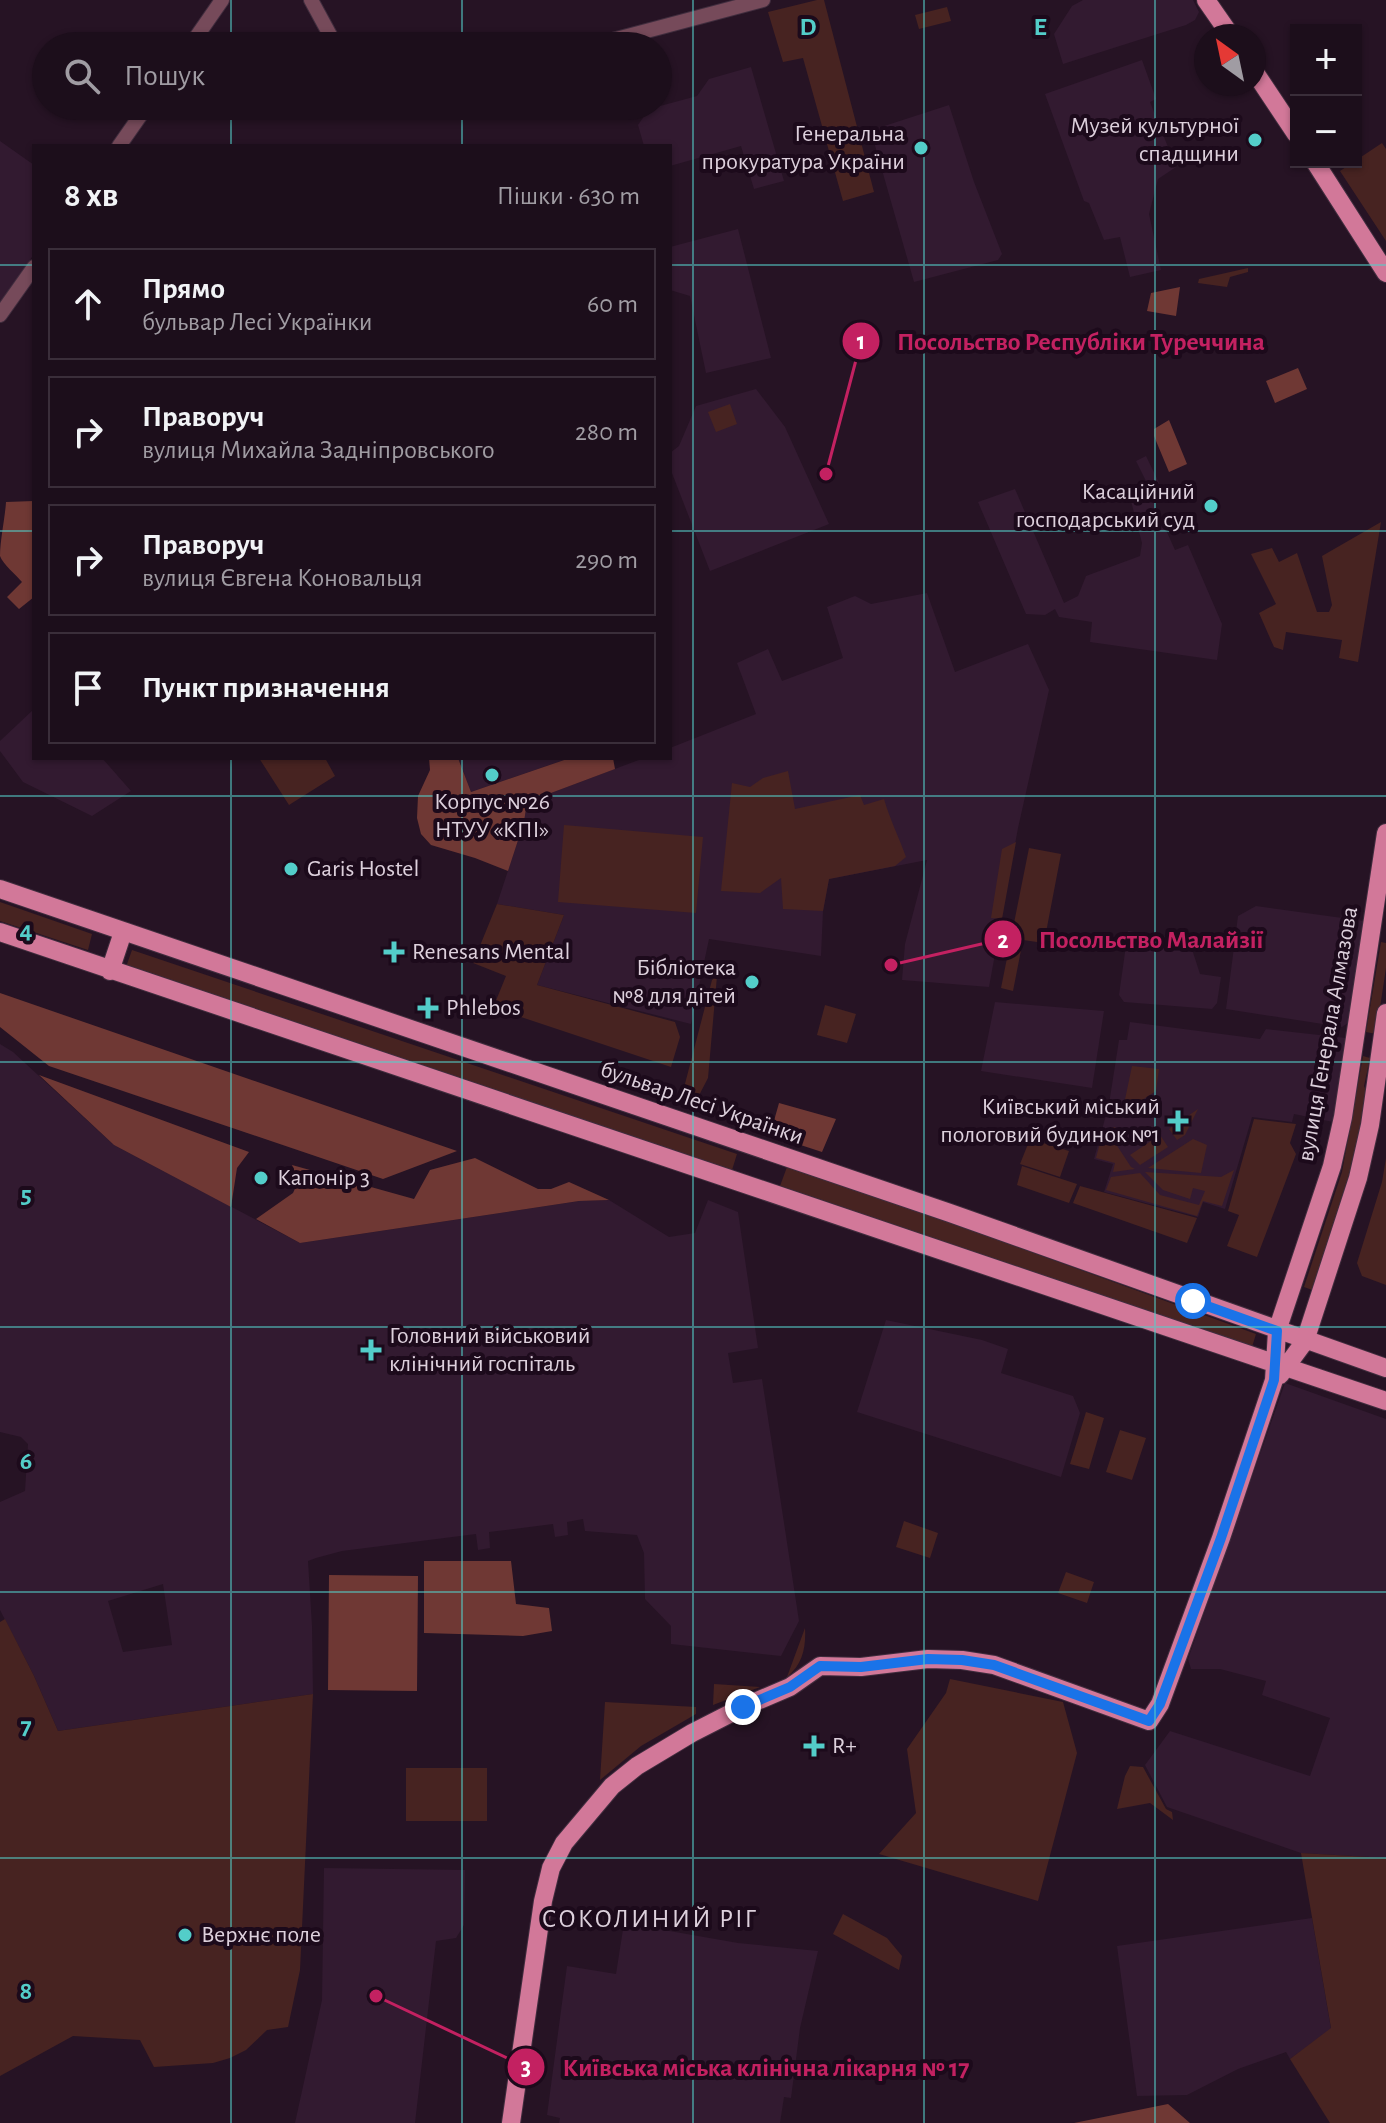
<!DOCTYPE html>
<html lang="uk">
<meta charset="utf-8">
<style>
:root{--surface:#1c0e1b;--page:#251724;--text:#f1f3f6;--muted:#a09ca3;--line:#3a2e3a}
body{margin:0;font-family:"Alegreya Sans",sans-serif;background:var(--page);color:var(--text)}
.controls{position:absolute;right:24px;top:24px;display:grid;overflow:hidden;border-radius:0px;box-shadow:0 2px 6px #0004}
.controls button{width:72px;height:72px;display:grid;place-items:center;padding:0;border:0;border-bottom:2px solid var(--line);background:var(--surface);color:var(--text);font:40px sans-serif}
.compass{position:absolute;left:1194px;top:24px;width:72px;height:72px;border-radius:50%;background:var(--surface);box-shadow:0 2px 6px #0004;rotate:327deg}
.stop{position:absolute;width:24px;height:24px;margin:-18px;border:6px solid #1a73e8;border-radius:50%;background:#fff}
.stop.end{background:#1a73e8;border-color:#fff;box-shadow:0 2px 8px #0008}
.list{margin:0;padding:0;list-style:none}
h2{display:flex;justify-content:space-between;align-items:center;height:104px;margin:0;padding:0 32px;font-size:34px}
h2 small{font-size:26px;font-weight:400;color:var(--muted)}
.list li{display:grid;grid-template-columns:52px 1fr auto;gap:24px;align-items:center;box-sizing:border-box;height:112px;margin:0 16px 16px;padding:0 16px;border:2px solid var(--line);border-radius:0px}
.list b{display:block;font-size:30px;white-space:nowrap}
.list p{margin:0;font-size:26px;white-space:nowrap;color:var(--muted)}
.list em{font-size:26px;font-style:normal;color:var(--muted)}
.icon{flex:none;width:44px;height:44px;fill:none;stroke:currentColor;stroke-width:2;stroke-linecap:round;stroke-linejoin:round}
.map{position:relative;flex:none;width:1386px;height:2123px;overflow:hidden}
.search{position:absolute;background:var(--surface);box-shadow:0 2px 6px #0004;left:32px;top:32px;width:640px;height:88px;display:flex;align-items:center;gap:20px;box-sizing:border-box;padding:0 28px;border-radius:44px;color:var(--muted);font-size:30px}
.panel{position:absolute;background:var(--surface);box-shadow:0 2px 6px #0004;left:32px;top:144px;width:640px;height:616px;border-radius:0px}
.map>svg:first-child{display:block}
.built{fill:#321a30;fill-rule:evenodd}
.green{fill:#472321}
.forest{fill:#6f3834}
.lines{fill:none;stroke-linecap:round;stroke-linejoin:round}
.minor-casing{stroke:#402d3e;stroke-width:16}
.major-casing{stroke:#402d3e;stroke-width:20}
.minor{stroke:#764a5a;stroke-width:14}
.major{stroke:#d27899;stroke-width:18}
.route{stroke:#1a73e8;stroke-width:10}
.grid{fill:none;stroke:#53cdc9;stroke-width:2;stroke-opacity:0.55}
.poi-dot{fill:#53cdc9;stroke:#1c0a1b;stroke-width:3}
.labels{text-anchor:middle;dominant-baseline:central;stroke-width:8;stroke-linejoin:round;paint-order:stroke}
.poi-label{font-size:24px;fill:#ddd0dc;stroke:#1c0a1b;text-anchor:start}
.street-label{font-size:24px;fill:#ddd0dc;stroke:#1c0a1b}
.neighbourhood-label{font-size:26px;letter-spacing:2px;fill:#ddd0dc;stroke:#1c0a1b}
.grid-label{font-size:26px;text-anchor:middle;font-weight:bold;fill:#53cdc9;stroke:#1c0a1b;stroke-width:8;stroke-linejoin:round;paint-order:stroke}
.leader{fill:none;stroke:#c32161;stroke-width:3}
.callout-dot{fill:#c32161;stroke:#1c0a1b;stroke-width:3}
.mark-label{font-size:24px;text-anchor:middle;font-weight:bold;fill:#fff}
.callout-label{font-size:26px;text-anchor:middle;font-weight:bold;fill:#c32161;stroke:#1c0a1b;stroke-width:8;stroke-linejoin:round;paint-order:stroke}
</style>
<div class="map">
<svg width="1386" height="2123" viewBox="0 0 1386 2123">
<rect width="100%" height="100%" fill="#261324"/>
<!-- built -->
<path class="built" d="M1083 0H1193L1199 12 1195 20 1186 25 1063 64 1054 34 1072 6Z
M1142 60 1156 99 1150 102 1176 167 1158 179 1149 214 1161 270 1130 277 1120 237 1104 240 1089 203 1084 201 1045 94Z
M751 67 784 181 754 189 741 146 670 166V146H644L638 125 649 109 697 96 709 79Z
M949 105 974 182 1002 254 998 260 914 282 872 135 875 129Z
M0 141 34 165V254L0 303Z
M738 229 771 358 706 373 690 296 670 290V247Z
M756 389 785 427 829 524 710 571 670 468V453L679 446 696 406Z
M1146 456 1164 493 1152 499 1175 550 1188 545 1222 624 1217 660 1090 642 1092 622 1059 617 1055 609 1045 615 1026 614 978 502 1015 489 1064 603 1078 596 1086 576 1140 556 1142 543 1131 501 1151 491 1136 461Z
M927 593 955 672 1028 644 1049 690 1018 828 989 987 902 980 905 944 927 860 829 879 823 911 821 956 709 939 691 1024 537 985 564 915 497 904 524 822 527 802 644 758H670V748L756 714 737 663 768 649 782 681 843 658 827 607 855 596 871 604Z
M34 709V758H102L131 791 92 816 23 782 0 751V741Z
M458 758H570L471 792Z
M1256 906 1364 921 1348 1023 1342 1027 1226 1009 1238 916Z
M1128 931 1189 940 1200 974 1221 977 1217 1003 1212 1009 1124 1002 1119 995Z
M995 1002 1104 1011 1092 1088 981 1071Z
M1130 1022 1260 1039 1266 1029 1346 1038 1338 1123 1294 1114 1292 1122 1252 1117 1225 1209 1203 1202 1198 1217 1104 1192 1113 1164 1094 1159 1109 1104 1119 1040H1127Z
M0 1044 13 1052 114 1145 300 1243 579 1201 609 1200 669 1237 695 1233 708 1200 738 1212 758 1348 728 1353 733 1383 762 1379 799 1621 781 1656 671 1644V1626L645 1599 644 1553 637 1535 585 1531 583 1519 567 1522 568 1535 555 1537 553 1524 489 1532 490 1548 478 1550 476 1534 342 1551 316 1558 308 1561 312 1626 313 1694 58 1731 34 1676 0 1610V1502L25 1491 28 1444 21 1437 0 1432ZM163 1584 172 1645 123 1652 108 1601Z
M886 1320 982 1340 1008 1349 1001 1373 1073 1396 1080 1413 1061 1477 857 1412Z
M1285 1383 1386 1419V1858L1301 1853 1167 1807 1145 1765 1170 1731 1310 1776 1330 1718 1262 1695 1266 1681 1220 1669H1191L1188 1659Z
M324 1868 465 1870 464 1925 456 1938 436 1941 415 2123H295L322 2000Z
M1312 1918 1331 2029 1290 2059 1286 2052 1238 2069 1187 2095 1137 2096 1117 1946Z
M624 1923 738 1943 818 1951 800 2028 791 2098 784 2097 780 2123H559L560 2118 547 2115 567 1966 616 1974Z"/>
<!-- green -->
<path class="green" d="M817 0H824L874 192 843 201 803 58 783 62 768 12Z
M947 7 951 21 919 29 915 15Z
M1382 143 1386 149V241L1340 171Z
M1248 268V272L1230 277 1227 287 1198 283 1199 279Z
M730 404 737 424 716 432 708 412Z
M1381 522 1358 662 1339 658 1342 640 1286 632 1283 650 1274 647 1259 613 1276 604 1251 554 1272 548 1279 562 1297 553 1317 612H1329L1332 605 1322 556Z
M259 758H325L335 776 289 805Z
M788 771 795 809 860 795 864 805 884 799C890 820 899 837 906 857L895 866 829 879 823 911 783 909 781 878 760 893 721 891 732 783 750 787 763 778Z
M564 825 703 837 696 913 558 902Z
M1016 842 1002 919 991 918 1002 849Z
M1029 848 1061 854 1044 943 1023 940 1013 991 1001 988Z
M0 902 92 934 88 950 0 921Z
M497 904 564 915 537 985 675 1022 680 1037 671 1067 500 1010 495 1003 506 976 473 963Z
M1381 942 1386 943V968L1376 1034 1366 1032Z
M132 950 737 1154 732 1170 126 967Z
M717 976 708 1078 693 1107 680 1103 712 980Z
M825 1005 856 1014 847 1043 817 1035Z
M1363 1056 1370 1058 1364 1086 1368 1095 1351 1184 1315 1291 1304 1287 1342 1172Z
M1132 1066 1159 1069 1156 1091 1127 1110 1123 1109Z
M1198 1109 1185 1135 1177 1140 1169 1129Z
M1254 1119 1296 1124 1290 1143 1296 1154 1257 1257 1227 1246 1239 1215 1228 1211Z
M1115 1127 1116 1129 1110 1135 1131 1167 1135 1169 1113 1172 1115 1163 1096 1158 1103 1131Z
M1160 1135 1168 1147 1140 1165 1130 1155Z
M1030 1139 1069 1151 1060 1177 1020 1164Z
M1193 1139 1207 1145 1201 1173 1148 1168Z
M1386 1158V1285L1362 1276 1357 1263 1382 1182Z
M1022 1166 1077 1184 1069 1203 1017 1185Z
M787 1167 949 1222 1256 1334 1252 1347 780 1186Z
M1234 1170 1222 1206 1203 1201 1197 1216 1106 1190 1111 1177 1140 1173 1160 1195 1199 1205 1205 1191 1193 1188 1190 1199 1163 1190 1145 1172 1221 1177Z
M1080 1186 1197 1218 1187 1243 1073 1203Z
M1086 1412 1104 1418 1089 1469 1070 1464Z
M1120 1430 1146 1438 1132 1480 1106 1472Z
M904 1521 938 1533 930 1558 896 1547Z
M1066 1572 1094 1582 1087 1603 1058 1593Z
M5 1619 34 1676 58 1731 313 1694 300 1970 288 2027 267 2030 246 2050 230 2058 213 2063 154 2067 140 2040 73 2036 0 2076V1622Z
M805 1628C806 1647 803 1664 787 1677Z
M950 1679 1063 1702 1077 1753 1038 1901 879 1854 916 1813 907 1749 946 1693Z
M714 1684 760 1687 713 1705Z
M605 1702 696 1707V1714L641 1746 600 1780Z
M1130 1766 1143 1767 1166 1809 1172 1812 1173 1820 1150 1803 1117 1809 1125 1776Z
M406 1768H487V1821H406Z
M1301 1853 1386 1858V2123H1330L1290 2059 1331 2028Z
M843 1914 887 1938 902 1956 899 1970 833 1934Z"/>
<!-- forest -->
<path class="forest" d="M1180 287 1176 316 1147 311 1151 293Z
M1298 368 1307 389 1275 403 1266 381Z
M1169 420 1187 464 1169 472 1154 436V429Z
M34 501V597L19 609 7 597 22 582C16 575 3 564 0 556 0 540 5 518 6 502Z
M429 758H458L471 792 570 758H613L615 769 527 802 524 822 508 871 475 858 431 845 421 834 417 818 418 796 430 770Z
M0 993 457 1151 383 1179 49 1066 0 1027Z
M39 1075 249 1152 237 1168 231 1207 114 1145Z
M779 1103 836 1119 822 1152 770 1135Z
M475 1158 538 1189H551L569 1182 609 1200 579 1201 300 1243 256 1219 293 1193 298 1182 292 1165 414 1199 430 1170Z
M424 1561H511L516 1604 549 1608 552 1631 523 1636 424 1633Z
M329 1575 418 1576 417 1691 328 1690Z
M1168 2104 1190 2123H1074Z"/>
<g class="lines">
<defs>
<path id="minor" d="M311 0 336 46
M190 46 222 0
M590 46 763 0
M119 146 147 106
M0 315 34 267"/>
<path id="major" d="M1206 0 1231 36
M1254 71 1296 134
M1315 162 1386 273
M0 889 950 1213 1386 1368
M0 932 1386 1401
M110 971 123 932
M1280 1375 1305 1341 1358 1178 1370 1125 1386 1013
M511 2123 543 1901 551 1868 564 1843 612 1786 637 1766 692 1733 743 1707 790 1687 820 1666 861 1667 928 1659 962 1660 994 1665 1149 1721 1160 1704 1221 1538 1274 1380 1277 1331 1332 1166 1343 1117 1386 833"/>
</defs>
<!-- minor casing -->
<use href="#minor" class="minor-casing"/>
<!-- major casing -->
<use href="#major" class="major-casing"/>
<!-- minor -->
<use href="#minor" class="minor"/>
<!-- major -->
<use href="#major" class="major"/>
</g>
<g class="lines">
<!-- route -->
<path class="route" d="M743 1707 790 1687 820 1666 861 1667 928 1659 962 1660 994 1665 1149 1721 1160 1704 1221 1538 1274 1380 1277 1331 1193 1301"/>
</g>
<!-- grid -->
<path class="grid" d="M231 0V46M462 0V46M693 0V2123M924 0V2123M1155 0V2123M231 106V146M462 106V146M0 265H34M670 265H1386M0 531H34M670 531H1386M231 758V2123M462 758V2123M0 796H1386M0 1062H1386M0 1327H1386M0 1592H1386M0 1858H1386"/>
<!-- markers -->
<g class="poi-dot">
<circle cx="1255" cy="140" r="8"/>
<circle cx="921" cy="148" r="8"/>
<circle cx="1211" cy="506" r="8"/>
<circle cx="492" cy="775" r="8"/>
<circle cx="291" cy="869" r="8"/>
<path d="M390 940h8v8h8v8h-8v8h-8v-8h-8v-8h8z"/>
<circle cx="752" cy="982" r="8"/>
<path d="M424 996h8v8h8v8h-8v8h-8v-8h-8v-8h8z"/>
<path d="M1174 1109h8v8h8v8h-8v8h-8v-8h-8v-8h8z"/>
<circle cx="261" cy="1178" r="8"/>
<path d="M367 1338h8v8h8v8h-8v8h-8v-8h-8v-8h8z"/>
<path d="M810 1734h8v8h8v8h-8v8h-8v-8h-8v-8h8z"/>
<circle cx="185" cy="1935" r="8"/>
</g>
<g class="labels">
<!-- poi labels -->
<g class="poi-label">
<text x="1239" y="126" text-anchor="end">Музей культурної<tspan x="1239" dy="28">спадщини</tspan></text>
<text x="905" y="134" text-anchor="end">Генеральна<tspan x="905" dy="28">прокуратура України</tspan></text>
<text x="1195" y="492" text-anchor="end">Касаційний<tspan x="1195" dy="28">господарський суд</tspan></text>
<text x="492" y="802" text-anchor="middle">Корпус №26<tspan x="492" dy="28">НТУУ «КПІ»</tspan></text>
<text x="307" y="869">Garis Hostel</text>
<text x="412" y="952">Renesans Mental</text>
<text x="736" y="968" text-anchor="end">Бібліотека<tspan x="736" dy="28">№8 для дітей</tspan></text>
<text x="446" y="1008">Phlebos</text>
<text x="1160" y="1107" text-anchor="end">Київський міський<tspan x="1160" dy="28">пологовий будинок №1</tspan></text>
<text x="277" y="1178">Капонір 3</text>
<text x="389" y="1336">Головний військовий<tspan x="389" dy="28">клінічний госпіталь</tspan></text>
<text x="832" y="1746">R+</text>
<text x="201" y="1935">Верхнє поле</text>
</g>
<!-- street labels -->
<g class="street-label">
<text transform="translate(1328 1034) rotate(-80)">вулиця Генерала Алмазова</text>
<text transform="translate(702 1103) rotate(19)">бульвар Лесі Українки</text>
</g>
<!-- neighbourhood labels -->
<g class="neighbourhood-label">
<text x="650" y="1919">СОКОЛИНИЙ РІГ</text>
</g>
</g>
<g class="grid-label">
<text x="808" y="35">D</text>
<text x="1040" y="35">E</text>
<text x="26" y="938">4</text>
<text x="26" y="1203">5</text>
<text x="26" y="1469">6</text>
<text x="26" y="1734">7</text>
<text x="26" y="1999">8</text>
</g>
<!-- callouts -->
<path class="leader" d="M826 474L861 341M891 965L1003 939M376 1996L526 2067"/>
<g class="callout-dot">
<circle cx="826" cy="474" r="8"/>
<circle cx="891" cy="965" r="8"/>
<circle cx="376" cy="1996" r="8"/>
<circle cx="861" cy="341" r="20"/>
<circle cx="1003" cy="939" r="20"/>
<circle cx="526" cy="2067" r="20"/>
</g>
<g class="mark-label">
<text x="861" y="349">1</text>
<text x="1003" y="948">2</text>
<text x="526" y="2075">3</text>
</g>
<g class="callout-label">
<text x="1081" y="350">Посольство Республіки Туреччина</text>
<text x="1151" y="948">Посольство Малайзії</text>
<text x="766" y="2076">Київська міська клінічна лікарня № 17</text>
</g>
</svg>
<div class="controls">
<button>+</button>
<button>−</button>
</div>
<svg class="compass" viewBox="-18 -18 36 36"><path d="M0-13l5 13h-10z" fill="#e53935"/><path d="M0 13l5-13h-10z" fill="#a09ca3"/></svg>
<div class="stop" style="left:1193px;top:1301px"></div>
<div class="stop end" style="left:743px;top:1707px"></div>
<div class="search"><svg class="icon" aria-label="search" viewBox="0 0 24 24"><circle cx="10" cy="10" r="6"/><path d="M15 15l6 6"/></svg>Пошук</div>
<section class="panel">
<h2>8 хв<small>Пішки · 630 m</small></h2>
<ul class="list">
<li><svg class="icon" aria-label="ahead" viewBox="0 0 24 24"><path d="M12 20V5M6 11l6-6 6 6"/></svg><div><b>Прямо</b><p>бульвар Лесі Українки</p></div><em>60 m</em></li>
<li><svg class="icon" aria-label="right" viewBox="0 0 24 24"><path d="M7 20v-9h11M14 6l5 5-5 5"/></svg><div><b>Праворуч</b><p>вулиця Михайла Задніпровського</p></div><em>280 m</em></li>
<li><svg class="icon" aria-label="right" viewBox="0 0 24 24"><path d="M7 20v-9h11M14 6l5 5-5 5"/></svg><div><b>Праворуч</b><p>вулиця Євгена Коновальця</p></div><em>290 m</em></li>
<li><svg class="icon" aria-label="arrive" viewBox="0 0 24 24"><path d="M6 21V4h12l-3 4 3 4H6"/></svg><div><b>Пункт призначення</b></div></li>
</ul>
</section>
</div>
